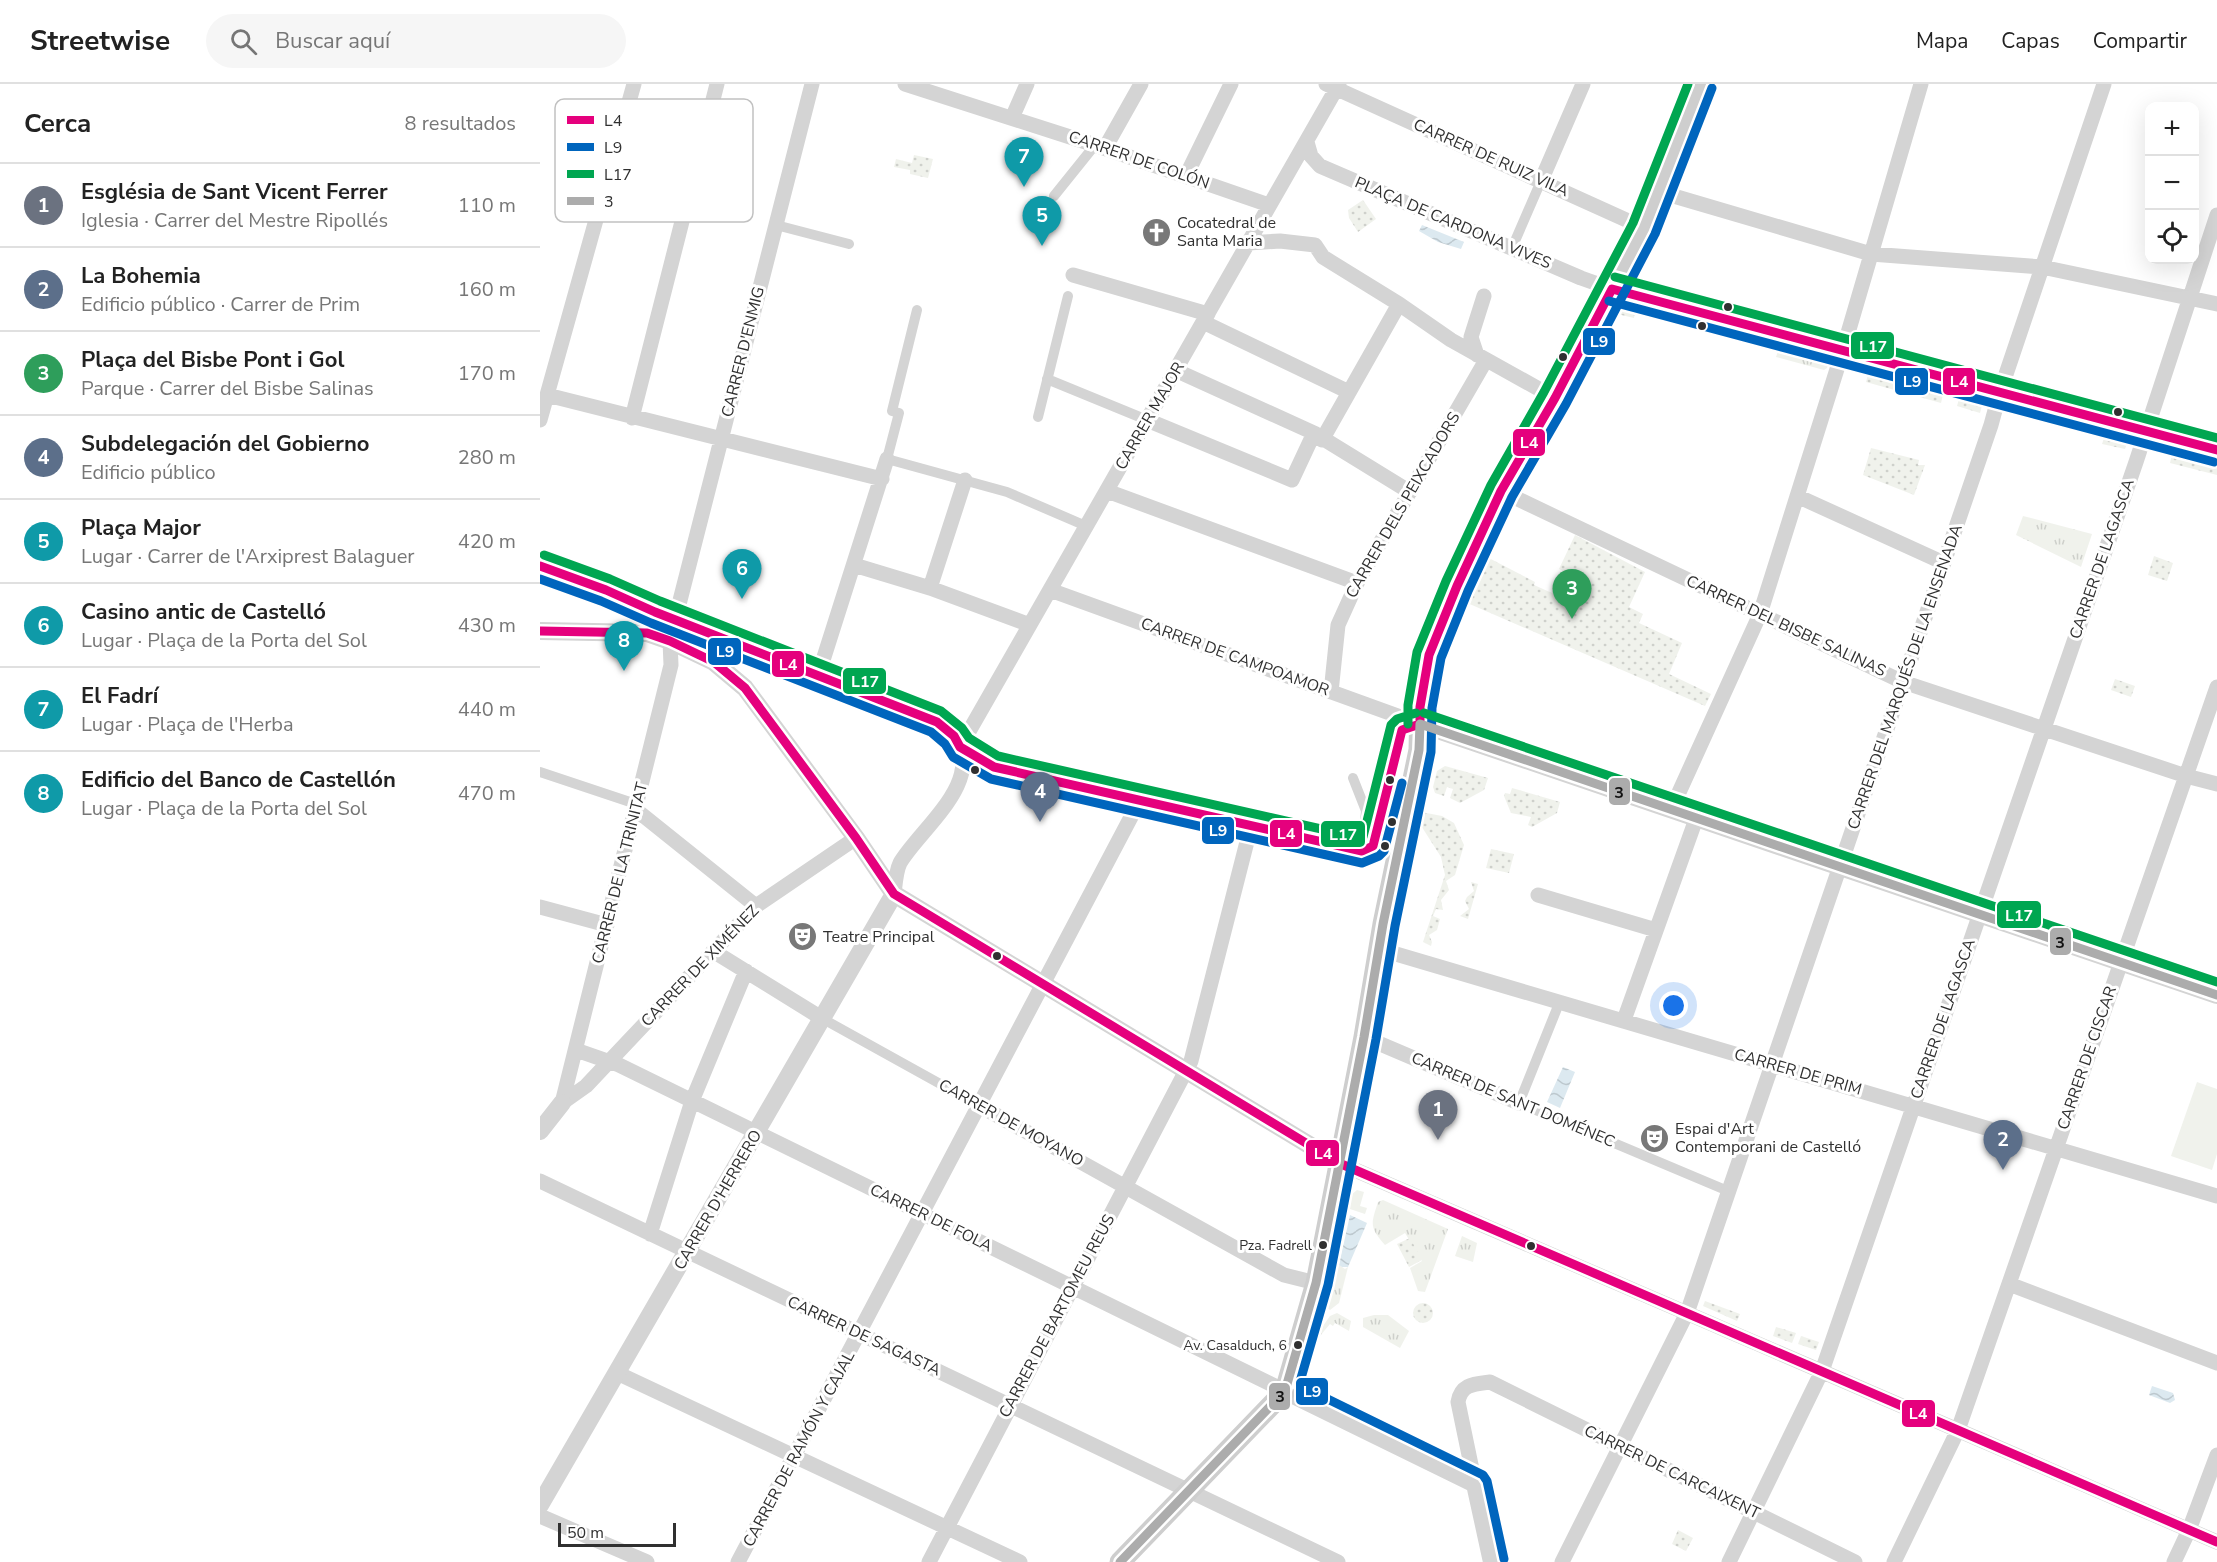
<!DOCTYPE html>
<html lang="es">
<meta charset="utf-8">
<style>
:root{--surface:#fff;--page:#f6f6f6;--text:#222;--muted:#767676;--line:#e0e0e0;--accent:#d93025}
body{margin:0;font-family:"Nunito Sans",sans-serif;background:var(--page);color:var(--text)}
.controls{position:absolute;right:18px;top:18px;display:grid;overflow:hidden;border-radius:12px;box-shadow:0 6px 24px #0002}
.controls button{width:54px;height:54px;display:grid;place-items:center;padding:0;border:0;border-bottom:2px solid var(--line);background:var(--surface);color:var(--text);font:30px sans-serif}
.scale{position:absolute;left:18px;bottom:15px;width:118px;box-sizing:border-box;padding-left:6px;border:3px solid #303030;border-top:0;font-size:16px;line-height:21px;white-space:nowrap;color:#303030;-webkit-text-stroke:4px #fff;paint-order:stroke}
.you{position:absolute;left:1134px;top:922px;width:21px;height:21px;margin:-15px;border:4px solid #fff;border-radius:50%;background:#1a73e8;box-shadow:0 0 0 9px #1a73e833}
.badge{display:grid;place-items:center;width:39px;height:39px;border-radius:50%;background:var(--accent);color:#fff;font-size:20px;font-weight:700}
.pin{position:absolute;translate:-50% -50px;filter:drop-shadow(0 2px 3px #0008)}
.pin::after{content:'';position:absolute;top:32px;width:21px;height:18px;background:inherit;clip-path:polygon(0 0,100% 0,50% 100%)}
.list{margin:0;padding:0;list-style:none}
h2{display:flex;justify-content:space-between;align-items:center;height:78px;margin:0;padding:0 24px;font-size:26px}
h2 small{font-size:20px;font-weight:400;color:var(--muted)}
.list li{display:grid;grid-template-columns:39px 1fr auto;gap:18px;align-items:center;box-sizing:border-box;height:84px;padding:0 24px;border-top:2px solid var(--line)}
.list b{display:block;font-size:22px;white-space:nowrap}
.list p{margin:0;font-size:20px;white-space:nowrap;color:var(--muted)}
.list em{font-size:20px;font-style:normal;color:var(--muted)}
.icon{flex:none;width:33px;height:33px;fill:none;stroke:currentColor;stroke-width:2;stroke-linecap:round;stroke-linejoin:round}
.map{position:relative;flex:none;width:1677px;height:1478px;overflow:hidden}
header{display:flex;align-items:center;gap:36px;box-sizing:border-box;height:84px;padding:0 30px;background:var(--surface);border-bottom:2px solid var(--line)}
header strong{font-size:28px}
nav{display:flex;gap:33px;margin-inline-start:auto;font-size:21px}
.search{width:420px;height:54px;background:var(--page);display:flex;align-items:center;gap:15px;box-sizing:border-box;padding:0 21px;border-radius:33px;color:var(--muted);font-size:22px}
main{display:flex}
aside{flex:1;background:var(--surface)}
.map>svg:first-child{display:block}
.grass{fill:url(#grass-tufts)}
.park{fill:url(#park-dots)}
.pitch{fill:#f0f2ec}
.water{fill:url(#water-waves)}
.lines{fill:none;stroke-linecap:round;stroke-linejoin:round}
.pedestrian{stroke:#d4d4d4;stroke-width:10}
.minor{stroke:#d4d4d4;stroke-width:15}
.tertiary{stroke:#d4d4d4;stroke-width:18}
.secondary{stroke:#cecece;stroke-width:21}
.bus-1-casing{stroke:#fff;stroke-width:14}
.bus-2-casing{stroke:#fff;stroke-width:14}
.bus-3-casing{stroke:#fff;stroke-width:14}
.bus-4-casing{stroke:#fff;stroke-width:14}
.bus-1{stroke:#e5007d;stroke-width:9}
.bus-2{stroke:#0065bd;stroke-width:9}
.bus-3{stroke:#00a651;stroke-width:9}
.bus-4{stroke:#acacac;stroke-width:9}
.bus-dot{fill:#303030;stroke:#fff;stroke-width:2}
.labels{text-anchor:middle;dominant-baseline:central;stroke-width:6;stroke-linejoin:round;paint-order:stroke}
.bus-label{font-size:14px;fill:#303030;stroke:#fff;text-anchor:end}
.street-label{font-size:16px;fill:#303030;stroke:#fff}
.poi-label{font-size:16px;fill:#303030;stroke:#fff;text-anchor:start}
.key{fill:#fff;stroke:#c1c1c1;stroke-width:1.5}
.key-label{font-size:16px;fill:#303030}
.line-badge{stroke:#fff;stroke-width:2}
.badge-label{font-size:16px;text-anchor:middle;font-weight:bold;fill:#fff}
.pale-badge-label{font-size:16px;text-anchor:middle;font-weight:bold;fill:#111}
</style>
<header>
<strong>Streetwise</strong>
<div class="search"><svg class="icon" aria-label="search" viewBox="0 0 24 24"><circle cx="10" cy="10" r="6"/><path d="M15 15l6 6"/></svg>Buscar aquí</div>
<nav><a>Mapa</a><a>Capas</a><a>Compartir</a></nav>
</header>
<main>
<aside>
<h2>Cerca<small>8 resultados</small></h2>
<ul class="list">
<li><span class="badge" style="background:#6b7280">1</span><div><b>Església de Sant Vicent Ferrer</b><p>Iglesia · Carrer del Mestre Ripollés</p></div><em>110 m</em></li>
<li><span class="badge" style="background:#5c6f8a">2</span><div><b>La Bohemia</b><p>Edificio público · Carrer de Prim</p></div><em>160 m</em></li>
<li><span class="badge" style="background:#2e9e5b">3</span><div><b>Plaça del Bisbe Pont i Gol</b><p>Parque · Carrer del Bisbe Salinas</p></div><em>170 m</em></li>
<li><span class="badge" style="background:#5c6f8a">4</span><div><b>Subdelegación del Gobierno</b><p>Edificio público</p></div><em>280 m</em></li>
<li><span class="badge" style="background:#0f9aa8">5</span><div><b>Plaça Major</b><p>Lugar · Carrer de l'Arxiprest Balaguer</p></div><em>420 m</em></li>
<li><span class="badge" style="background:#0f9aa8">6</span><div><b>Casino antic de Castelló</b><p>Lugar · Plaça de la Porta del Sol</p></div><em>430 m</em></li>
<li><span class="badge" style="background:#0f9aa8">7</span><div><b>El Fadrí</b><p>Lugar · Plaça de l'Herba</p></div><em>440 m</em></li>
<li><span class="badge" style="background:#0f9aa8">8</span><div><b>Edificio del Banco de Castellón</b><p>Lugar · Plaça de la Porta del Sol</p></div><em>470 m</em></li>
</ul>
</aside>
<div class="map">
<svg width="1677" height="1478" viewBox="0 0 1677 1478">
<defs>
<pattern id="grass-tufts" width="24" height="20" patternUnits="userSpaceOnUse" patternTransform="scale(1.5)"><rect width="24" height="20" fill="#f0f2ec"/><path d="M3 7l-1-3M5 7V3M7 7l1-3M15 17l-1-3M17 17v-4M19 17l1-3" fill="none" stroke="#ced0cb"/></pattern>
<pattern id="park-dots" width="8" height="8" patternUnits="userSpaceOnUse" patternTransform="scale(1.5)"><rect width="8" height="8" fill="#f0f2ec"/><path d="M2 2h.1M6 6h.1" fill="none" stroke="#ced0cb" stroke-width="1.8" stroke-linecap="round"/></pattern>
<pattern id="water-waves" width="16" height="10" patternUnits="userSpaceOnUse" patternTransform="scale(1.5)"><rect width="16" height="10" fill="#dce9f0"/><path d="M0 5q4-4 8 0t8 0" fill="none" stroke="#bdc8ce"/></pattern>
</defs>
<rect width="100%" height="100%" fill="#fff"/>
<!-- grass -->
<path class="grass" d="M1238 267 1270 274 1286 270 1290 274 1287 284 1284 286 1236 273Z
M1483 432 1552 450 1541 483 1476 451Z
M817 1106 824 1108 820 1122 827 1124 825 1130 810 1125 811 1111Z
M843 1116 908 1145 885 1208 878 1207 870 1184 882 1177 865 1149 845 1161C829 1143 831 1140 838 1118Z
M922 1152 937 1159 933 1178 915 1172Z
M799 1181 805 1185 808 1183 799 1219 790 1226 785 1222Z
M797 1229 811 1237 809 1247 795 1239 793 1242 790 1240 764 1271 774 1240 783 1242 790 1232Z
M834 1231H848L869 1247 860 1264 823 1243V1234Z"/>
<!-- park -->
<path class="park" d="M374 71 393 75 388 94 370 90V86L354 83 356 75 372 79Z
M823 116 836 135 818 148 809 134 808 126Z
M1084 218H1091L1101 221 1100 227 1095 226 1094 234 1073 229 1074 224Z
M1122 226 1156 235 1164 248 1112 235 1114 229 1121 231Z
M1172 239 1198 246 1197 254C1185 251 1177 251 1172 239Z
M1330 283 1405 302 1401 319 1326 298Z
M1421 308 1444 314 1440 329 1417 322Z
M1567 345 1586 351 1588 353 1585 365 1562 360Z
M1634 362 1677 373V391L1630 379Z
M1331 364 1379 376 1378 381H1385L1374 411 1323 391Z
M1035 451 1105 488 1089 523 1103 530 1099 539 1142 559 1129 590 1171 610 1165 622 925 518 945 472 995 498 994 501 1012 509 1023 487 1019 485Z
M1614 472 1633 479 1627 497 1608 491Z
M1575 595 1595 602 1591 613 1571 606Z
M905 682 948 694 944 706 920 719 910 714 913 705 907 703 904 712 895 709 893 703 897 687Z
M972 704 1020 718 1017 729 992 743 988 741 991 733 971 729 964 712 965 709 970 710Z
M871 726 902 732 914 739 924 761 915 791 906 797 909 806 901 816 903 826 896 825 893 832 900 835 897 846 889 851 892 858 891 862 883 858 905 791 901 773Z
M951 765 974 770 969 789 946 784Z
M931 798 938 800 928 835 920 832 929 825 925 817 927 813 934 807Z
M870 1154 882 1176 869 1183 857 1160Z
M1165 1217 1200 1230 1197 1237 1163 1222Z
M873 1229a10 10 0 1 1 20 0a10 10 0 1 1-20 0Z
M1236 1243 1256 1249 1252 1259 1233 1252Z
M1261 1252 1279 1258 1276 1266 1258 1260Z
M1138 1446 1153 1454 1146 1467 1132 1460Z"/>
<!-- pitch -->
<path class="pitch" d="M1657 998 1677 1005V1070L1672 1086 1631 1072Z"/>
<!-- water -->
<path class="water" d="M882 141 924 158 921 165 898 158 879 147Z
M1023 983 1035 988 1020 1024 1007 1018Z
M810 1131 827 1139 808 1183H802L799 1181Z
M1612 1302 1633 1309 1635 1316 1630 1319 1609 1311Z"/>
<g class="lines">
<!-- pedestrian -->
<path class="pedestrian" d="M514 112 555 61
M236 141 309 160
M972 164 1001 97
M377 226 352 327 359 329 347 375 467 408 546 442
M507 295 607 336
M498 333 528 212
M0 688 96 720
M813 694 826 727 822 767
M1020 917 979 1019 1188 1107
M283 935 440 1022"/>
<!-- minor -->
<path class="minor" d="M365 0 555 61 729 121
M786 0 1104 144
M472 34 487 0
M767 58 771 72 780 82 1041 194 1072 205
M565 64 601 0
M646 92 691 0
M1001 97 1043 0
M1120 108 1331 170 1502 183 1677 220
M708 159 740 157 775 161 783 173 859 220 911 256 1015 314
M533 191 668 230
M663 238 809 308
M937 271 931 253 944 212
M635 286 774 349 870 408
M7 311 342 395
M92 334 177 0
M0 336 94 0
M607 336 752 396 774 349
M782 356 859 220
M567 407 817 499
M961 407 1363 598 1646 692 1677 700
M1257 412 1404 479
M314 481 390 504 490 541
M0 482 66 506 115 528 397 638C402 643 410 647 414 653 447 696 380 745 360 779 356 787 355 801 354 810
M390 504 425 396
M510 506 880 640
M278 592 347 375
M791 608 798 541 817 499 946 276
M420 663 799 0
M420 663 454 683 822 767
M95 725 216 822
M1131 726 1220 530 1303 266 1381 0
M998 811 1116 846
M0 823 67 841
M839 865 1677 1112
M173 867 283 935
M1084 936 1156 735
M824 953 979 1019
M36 966 79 981 745 1307
M22 1019 131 581 130 557 135 536 272 0
M22 1019 46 1002 216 822 316 754
M440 1022 744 1191 776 1199
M799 1079 1677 1458
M0 1097 798 1478
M110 1150 152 1017 206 887
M1469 1200 1677 1279
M77 1289 480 1478
M935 1400 918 1318C921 1300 934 1300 950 1298L1315 1478
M0 1432 107 1478
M198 1478 600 716
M389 1478 651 977 711 742
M1022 1478 1147 1229 1451 341 1460 308 1564 0
M1189 1478 1282 1287 1596 378 1677 131
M1354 1478 1418 1346 1677 603
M1634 1478 1649 1446 1677 1371"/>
<!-- tertiary -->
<path class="tertiary" d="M1072 205 1677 366
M0 547 107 549 130 557 174 578 205 604 316 754 354 810 799 1079
M880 640 1677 911
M0 1047 22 1019
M745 1307 935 1400 952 1478
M0 1421 354 810"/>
<!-- secondary -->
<path class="secondary" d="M580 1478 745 1307 776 1199 824 953 843 840 879 666 880 623 889 571 917 502 961 407 1015 314 1104 144 1161 0"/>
<defs>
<path id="bus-1" d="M0 482 66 506 115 528 397 638 414 652 420 663 454 683 822 767 833 762 862 646 880 640V623L889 571 917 502 961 407 1015 314 1072 205 1677 366
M0 547 107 549 130 557 174 578 205 604 316 754 354 810 799 1079 1677 1458"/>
<path id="bus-2" d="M1069 217 1674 378
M0 495 61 517 111 539 391 648 405 660 413 673 451 695 822 779 839 772 844 767 862 699
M964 1475 947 1397 943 1391 759 1301 788 1201 836 955 855 842 891 668 892 624 901 574 928 507 972 413 1026 320 1115 150 1172 4"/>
<path id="bus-3" d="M1075 193 1677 354
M4 471 70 495 120 517 401 627 422 644 429 654 458 672 821 754 823 753 851 641 857 635 876 629
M884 629 1677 898
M868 640V621L877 568 906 497 951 401 1004 308 1093 139 1148 0"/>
<path id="bus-4" d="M880 640 1677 911
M580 1478 745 1307 776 1199 824 953 843 840 879 666 880 640"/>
</defs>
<!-- bus-1 casing -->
<use href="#bus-1" class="bus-1-casing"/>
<!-- bus-2 casing -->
<use href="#bus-2" class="bus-2-casing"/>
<!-- bus-3 casing -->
<use href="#bus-3" class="bus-3-casing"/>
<!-- bus-4 casing -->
<use href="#bus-4" class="bus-4-casing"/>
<!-- bus-1 -->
<use href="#bus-1" class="bus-1"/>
<!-- bus-2 -->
<use href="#bus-2" class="bus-2"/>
<!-- bus-3 -->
<use href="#bus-3" class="bus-3"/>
<!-- bus-4 -->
<use href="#bus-4" class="bus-4"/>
</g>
<!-- icons -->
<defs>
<symbol id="church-disc" viewBox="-11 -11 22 22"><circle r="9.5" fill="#787878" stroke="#fff"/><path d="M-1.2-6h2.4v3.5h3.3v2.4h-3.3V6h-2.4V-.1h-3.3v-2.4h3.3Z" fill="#fff"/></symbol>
<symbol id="theatre-disc" viewBox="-11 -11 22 22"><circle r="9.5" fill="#787878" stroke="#fff"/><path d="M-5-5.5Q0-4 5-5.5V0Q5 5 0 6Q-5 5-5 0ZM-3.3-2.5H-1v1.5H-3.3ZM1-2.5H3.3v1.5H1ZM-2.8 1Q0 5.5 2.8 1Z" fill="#fff"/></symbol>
</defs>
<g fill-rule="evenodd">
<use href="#church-disc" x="600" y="132" width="33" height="33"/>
<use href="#theatre-disc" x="246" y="836" width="33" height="33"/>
<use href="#theatre-disc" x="1098" y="1038" width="33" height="33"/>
</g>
<!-- markers -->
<g class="bus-dot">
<circle cx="1188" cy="223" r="5"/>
<circle cx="1162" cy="242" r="5"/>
<circle cx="1023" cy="273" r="5"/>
<circle cx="1578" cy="328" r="5"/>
<circle cx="435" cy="686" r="5"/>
<circle cx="850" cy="696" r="5"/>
<circle cx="852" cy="738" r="5"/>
<circle cx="845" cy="762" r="5"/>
<circle cx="457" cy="872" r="5"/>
<circle cx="783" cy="1161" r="5"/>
<circle cx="991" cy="1162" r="5"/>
<circle cx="758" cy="1261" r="5"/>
</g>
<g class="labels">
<!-- bus labels -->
<g class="bus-label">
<text x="772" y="1161">Pza. Fadrell</text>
<text x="747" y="1261">Av. Casalduch, 6</text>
</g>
<!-- street labels -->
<g class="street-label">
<text transform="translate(951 74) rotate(24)">CARRER DE RUIZ VILA</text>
<text transform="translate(599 76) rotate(19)">CARRER DE COLÓN</text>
<text transform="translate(913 139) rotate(23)">PLAÇA DE CARDONA VIVES</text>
<text transform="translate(203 268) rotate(-76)">CARRER D'ENMIG</text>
<text transform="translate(610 332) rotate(-60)">CARRER MAJOR</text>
<text transform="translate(863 421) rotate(-60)">CARRER DELS PEIXCADORS</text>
<text transform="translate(1562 475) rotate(-71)">CARRER DE LAGASCA</text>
<text transform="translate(1246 542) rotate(25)">CARRER DEL BISBE SALINAS</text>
<text transform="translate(695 573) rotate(20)">CARRER DE CAMPOAMOR</text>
<text transform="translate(1365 593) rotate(-71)">CARRER DEL MARQUÉS DE LA ENSENADA</text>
<text transform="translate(80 789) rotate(-76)">CARRER DE LA TRINITAT</text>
<text transform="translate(160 882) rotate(-46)">CARRER DE XIMÉNEZ</text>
<text transform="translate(1403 935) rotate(-71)">CARRER DE LAGASCA</text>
<text transform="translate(1547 974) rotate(-71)">CARRER DE CISCAR</text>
<text transform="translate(1258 988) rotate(16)">CARRER DE PRIM</text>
<text transform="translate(973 1016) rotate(23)">CARRER DE SANT DOMÉNEC</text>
<text transform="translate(471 1039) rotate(29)">CARRER DE MOYANO</text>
<text transform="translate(178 1116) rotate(-60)">CARRER D'HERRERO</text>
<text transform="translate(391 1134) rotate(26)">CARRER DE FOLA</text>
<text transform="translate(517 1232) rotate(-62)">CARRER DE BARTOMEU REUS</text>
<text transform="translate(324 1252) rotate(25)">CARRER DE SAGASTA</text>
<text transform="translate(259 1365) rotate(-62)">CARRER DE RAMÓN Y CAJAL</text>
<text transform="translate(1132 1388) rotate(26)">CARRER DE CARCAIXENT</text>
</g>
<!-- poi labels -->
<g class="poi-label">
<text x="637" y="139">Cocatedral de<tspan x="637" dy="18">Santa Maria</tspan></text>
<text x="283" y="853">Teatre Principal</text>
<text x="1135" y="1045">Espai d'Art<tspan x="1135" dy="18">Contemporani de Castelló</tspan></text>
</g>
</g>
<!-- legend -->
<rect x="15" y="15" width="198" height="123" rx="9" class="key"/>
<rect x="27" y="32" width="27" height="8" fill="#e5007d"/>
<rect x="27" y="59" width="27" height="8" fill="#0065bd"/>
<rect x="27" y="86" width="27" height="8" fill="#00a651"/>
<rect x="27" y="113" width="27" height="8" fill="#acacac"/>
<g class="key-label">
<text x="64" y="42">L4</text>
<text x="64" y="69">L9</text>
<text x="64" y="96">L17</text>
<text x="64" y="123">3</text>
</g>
<g class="line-badge">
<rect x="1042" y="243" width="34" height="29" rx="6" fill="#0065bd"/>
<rect x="1310" y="247" width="45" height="29" rx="6" fill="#00a651"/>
<rect x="1402" y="283" width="34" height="29" rx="6" fill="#e5007d"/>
<rect x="1354" y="283" width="35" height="29" rx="6" fill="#0065bd"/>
<rect x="972" y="344" width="34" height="29" rx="6" fill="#e5007d"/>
<rect x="167" y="553" width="35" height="29" rx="6" fill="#0065bd"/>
<rect x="231" y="566" width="34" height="28" rx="6" fill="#e5007d"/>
<rect x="302" y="583" width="45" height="28" rx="6" fill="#00a651"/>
<rect x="1068" y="693" width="23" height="29" rx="6" fill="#acacac"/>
<rect x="661" y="732" width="34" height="29" rx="6" fill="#0065bd"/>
<rect x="729" y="735" width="34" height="29" rx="6" fill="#e5007d"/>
<rect x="780" y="736" width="46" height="28" rx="6" fill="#00a651"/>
<rect x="1456" y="816" width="46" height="29" rx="6" fill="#00a651"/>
<rect x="1509" y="843" width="23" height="29" rx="6" fill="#acacac"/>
<rect x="765" y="1055" width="35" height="28" rx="6" fill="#e5007d"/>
<rect x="755" y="1293" width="34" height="29" rx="6" fill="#0065bd"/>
<rect x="728" y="1298" width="23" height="29" rx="6" fill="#acacac"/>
<rect x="1361" y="1315" width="35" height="29" rx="6" fill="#e5007d"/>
</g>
<g class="badge-label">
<text x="1059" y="263">L9</text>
<text x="1333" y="268">L17</text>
<text x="1419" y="303">L4</text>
<text x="1372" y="303">L9</text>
<text x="989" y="364">L4</text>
<text x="185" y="573">L9</text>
<text x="248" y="586">L4</text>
<text x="325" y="603">L17</text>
<text x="678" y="752">L9</text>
<text x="746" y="755">L4</text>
<text x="803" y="756">L17</text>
<text x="1479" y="837">L17</text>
<text x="783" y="1075">L4</text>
<text x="772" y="1313">L9</text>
<text x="1378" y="1335">L4</text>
</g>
<g class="pale-badge-label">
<text x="1079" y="714">3</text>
<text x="1520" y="864">3</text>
<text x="740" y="1318">3</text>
</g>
</svg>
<div class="controls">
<button>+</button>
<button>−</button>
<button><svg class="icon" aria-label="locate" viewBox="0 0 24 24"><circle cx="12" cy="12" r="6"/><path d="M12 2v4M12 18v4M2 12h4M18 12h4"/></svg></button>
</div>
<div class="scale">50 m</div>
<div class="you"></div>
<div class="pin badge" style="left:898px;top:1056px;background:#6b7280">1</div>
<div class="pin badge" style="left:1463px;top:1086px;background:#5c6f8a">2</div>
<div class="pin badge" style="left:1032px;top:535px;background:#2e9e5b">3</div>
<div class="pin badge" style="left:500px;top:738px;background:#5c6f8a">4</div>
<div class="pin badge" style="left:502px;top:162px;background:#0f9aa8">5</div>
<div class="pin badge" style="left:202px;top:515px;background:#0f9aa8">6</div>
<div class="pin badge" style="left:484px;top:103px;background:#0f9aa8">7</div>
<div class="pin badge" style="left:84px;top:587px;background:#0f9aa8">8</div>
</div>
</main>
